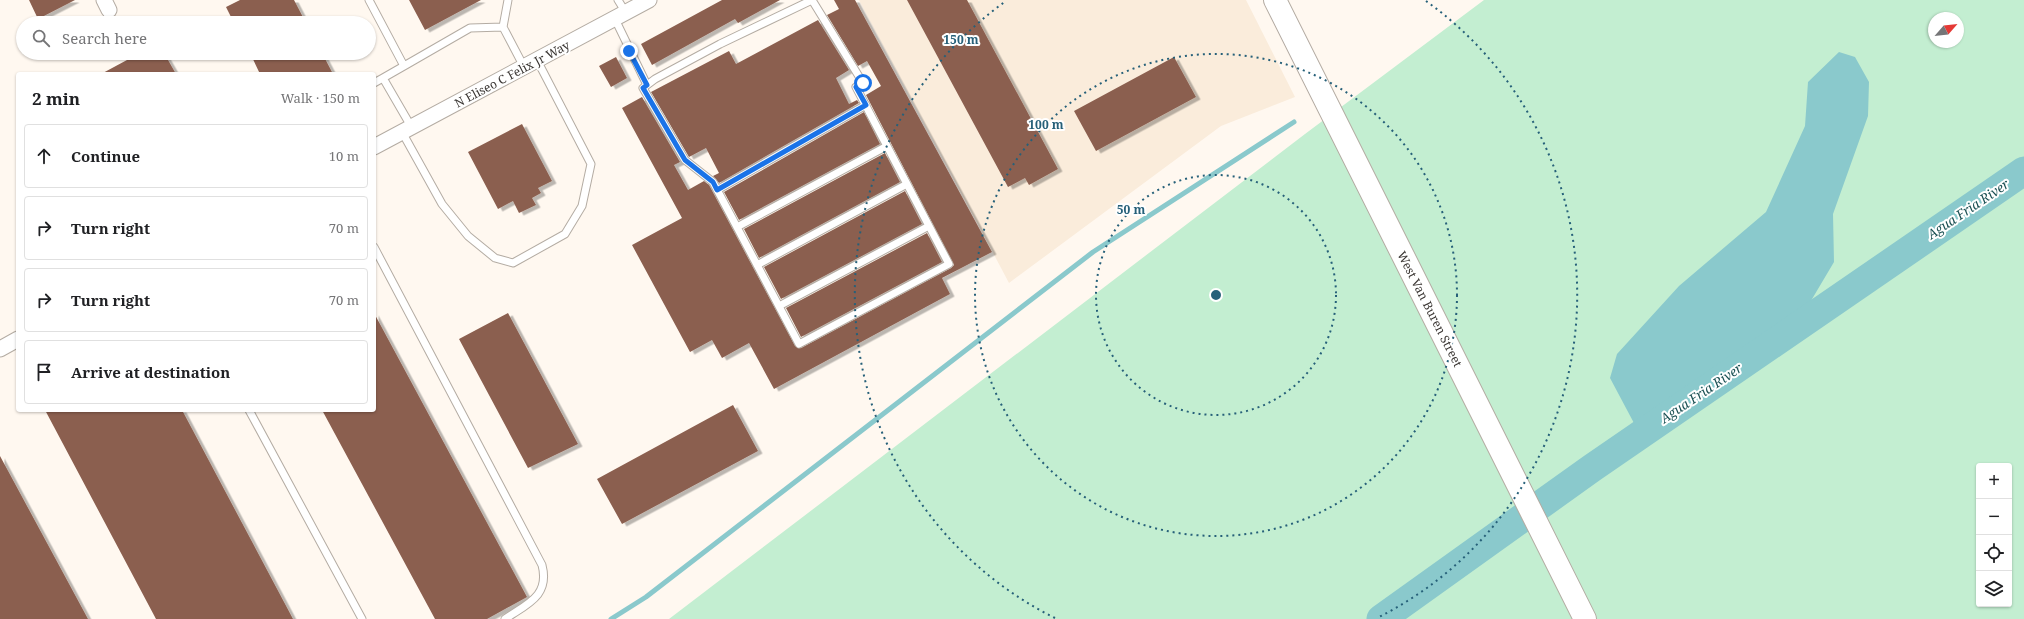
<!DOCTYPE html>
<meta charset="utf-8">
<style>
:root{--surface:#fff;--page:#f2f2f2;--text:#202124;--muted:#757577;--line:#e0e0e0}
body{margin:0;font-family:"Noto Serif",serif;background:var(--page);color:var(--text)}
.controls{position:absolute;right:12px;bottom:12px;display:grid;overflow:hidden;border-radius:4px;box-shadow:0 1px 3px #0004}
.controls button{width:36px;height:36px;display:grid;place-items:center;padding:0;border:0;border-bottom:1px solid var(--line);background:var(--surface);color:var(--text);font:20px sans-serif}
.compass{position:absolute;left:1928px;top:12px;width:36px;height:36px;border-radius:50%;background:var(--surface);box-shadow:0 1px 3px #0004;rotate:62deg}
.stop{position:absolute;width:12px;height:12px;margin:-9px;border:3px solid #1a73e8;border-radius:50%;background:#fff}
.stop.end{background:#1a73e8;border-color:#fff;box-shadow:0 1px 4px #0008}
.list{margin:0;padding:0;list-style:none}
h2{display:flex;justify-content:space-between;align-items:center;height:52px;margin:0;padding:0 16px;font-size:17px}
h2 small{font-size:13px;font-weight:400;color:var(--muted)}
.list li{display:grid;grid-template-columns:26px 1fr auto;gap:12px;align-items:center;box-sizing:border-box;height:64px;margin:0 8px 8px;padding:0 8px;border:1px solid var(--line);border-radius:4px}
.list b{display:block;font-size:15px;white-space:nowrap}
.list em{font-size:13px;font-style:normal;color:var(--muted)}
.icon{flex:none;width:22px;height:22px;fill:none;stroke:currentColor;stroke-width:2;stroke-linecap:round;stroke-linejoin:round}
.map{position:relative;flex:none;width:2024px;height:619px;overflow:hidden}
.search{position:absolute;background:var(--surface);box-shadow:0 1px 3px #0004;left:16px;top:16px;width:360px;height:44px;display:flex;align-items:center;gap:10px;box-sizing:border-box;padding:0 14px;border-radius:22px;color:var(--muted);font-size:15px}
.panel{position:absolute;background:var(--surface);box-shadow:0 1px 3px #0004;left:16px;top:72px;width:360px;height:340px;border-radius:4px}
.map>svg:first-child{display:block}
.built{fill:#faecdb}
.green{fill:#c3eed1;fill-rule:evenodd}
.water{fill:#8ac9cc}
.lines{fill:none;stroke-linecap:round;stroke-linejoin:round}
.stream{stroke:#8ac9cc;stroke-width:5}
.river{stroke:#8ac9cc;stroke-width:29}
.building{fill:#8b5f4f;filter:url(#shadow)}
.lane-casing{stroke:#b4aca3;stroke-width:9}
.street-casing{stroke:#b4aca3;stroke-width:17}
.primary-casing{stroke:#b4aca3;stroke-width:24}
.lane{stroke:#fff;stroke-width:7}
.street{stroke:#fff;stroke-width:15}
.primary{stroke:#fff;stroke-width:22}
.route{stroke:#1a73e8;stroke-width:5}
.ring{fill:none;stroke:#266079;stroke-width:2;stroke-dasharray:2 4}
.labels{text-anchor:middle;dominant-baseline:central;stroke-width:4;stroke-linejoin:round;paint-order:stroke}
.street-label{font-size:12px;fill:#3a3633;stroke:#fff}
.water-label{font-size:13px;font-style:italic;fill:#1a5053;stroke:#fff}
.centre{fill:#266079;stroke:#fff;stroke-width:2}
.ring-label{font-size:12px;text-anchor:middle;font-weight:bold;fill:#266079;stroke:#fff;stroke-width:4;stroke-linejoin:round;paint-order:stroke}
</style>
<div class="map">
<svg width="2024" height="619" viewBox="0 0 2024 619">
<defs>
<filter id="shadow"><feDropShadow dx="4.5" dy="2.5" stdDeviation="0" flood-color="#0004"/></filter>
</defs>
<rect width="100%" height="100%" fill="#fff8f0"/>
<!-- built -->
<path class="built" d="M859 0H1246L1295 97 1221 126 1009 283Z"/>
<!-- green -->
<path class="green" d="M1484 0H2024V619H669L1305 134ZM1934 18H1958V42H1934ZM1979 466H2009V604H1979Z"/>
<!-- water -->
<path class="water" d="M1839 52 1855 57 1869 82 1868 116 1833 214 1834 262 1799 321 1778 345 1653 422 1635 425 1610 378 1617 354 1679 286 1766 212 1805 126 1808 82Z"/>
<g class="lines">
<!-- stream -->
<path class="stream" d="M611 619 646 597 1093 252 1294 122"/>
<!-- river -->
<path class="river" d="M1381 619 1592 468 2024 171"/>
</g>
<!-- building -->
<path class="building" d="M29 0H75L38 19Z
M240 0H294L306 23H234L226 7Z
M409 0H481L425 30Z
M722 0H780L738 23 735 19 652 65 641 44Z
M834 0H855L992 252 942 278 950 294 774 389 749 343 722 358 712 340 690 352 632 245 682 218 622 108 642 97 680 162 674 165 688 190 704 181 709 185 795 346 801 348 951 268 954 265 866 95 881 86 867 61 858 66 827 15 839 9Z
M907 0H967L1058 169 1029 185 1025 178 1008 187Z
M818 20 849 70 836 78 849 104 857 100 859 103 719 183 713 176 719 173 706 148 689 157 651 92 729 51 736 64Z
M140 53H164L176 74H101Z
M250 53H322L333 74H260Z
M616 57 627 78 611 87 599 66Z
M1174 57 1196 97 1096 151 1074 111Z
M864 112 880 144 739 220 724 192Z
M522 124 552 181 538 188 541 193 532 198 536 205 519 213 513 201 498 209 468 152Z
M885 153 900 182 759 258 744 229Z
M905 191 922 224 781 299 764 267Z
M927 233 942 262 801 337 786 308Z
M374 313 527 597 487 619H435L322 410H374Z
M508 313 578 444 528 468 459 339Z
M733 405 758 451 622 524 597 479Z
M45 410H182L293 619H156Z
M0 456 88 619H0Z"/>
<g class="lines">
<defs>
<path id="lane" d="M369 0 404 66 470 28 503 27
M508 0 503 27 524 67
M618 0 626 13
M812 0 863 83 856 87 949 264 799 344 713 182 685 160 643 88 655 79 720 44Z
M615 19 647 85
M404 66 383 78 412 128
M374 83 383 78
M402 132 442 204 468 236 495 258 513 263 565 234 582 206 591 164 537 60
M717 190 866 105
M737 227 887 146
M374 247 542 565C550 596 527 604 505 619
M757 265 907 184
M779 306 929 226
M249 410 362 619"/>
<path id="street" d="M104 0 109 10
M374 147 649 0
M0 349 18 339"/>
<path id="primary" d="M1275 0 1585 619"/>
</defs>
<!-- lane casing -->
<use href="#lane" class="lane-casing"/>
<!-- street casing -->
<use href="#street" class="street-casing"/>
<!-- primary casing -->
<use href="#primary" class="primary-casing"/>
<!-- lane -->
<use href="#lane" class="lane"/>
<!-- street -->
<use href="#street" class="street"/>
<!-- primary -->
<use href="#primary" class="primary"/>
</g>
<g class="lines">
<!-- route -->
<path class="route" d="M629 51 647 85 643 88 685 160 713 182 717 190 866 105 856 87 863 83"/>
</g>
<!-- distance rings -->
<g class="ring">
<circle cx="1216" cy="295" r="120"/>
<circle cx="1216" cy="295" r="241"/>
<path d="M1055 618A361 361 0 0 1 1006 1M1426 1A361 361 0 0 1 1377 618"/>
</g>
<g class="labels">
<!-- street labels -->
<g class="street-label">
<text transform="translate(512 74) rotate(-28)">N Eliseo C Felix Jr Way</text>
<text transform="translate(1430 309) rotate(63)">West Van Buren Street</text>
</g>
<!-- water labels -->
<g class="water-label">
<text transform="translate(1968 209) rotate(-34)">Agua Fria River</text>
<text transform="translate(1701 393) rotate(-34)">Agua Fria River</text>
</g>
</g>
<circle cx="1216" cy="295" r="6" class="centre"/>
<g class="ring-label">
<text x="961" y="44">150 m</text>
<text x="1046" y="129">100 m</text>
<text x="1131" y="214">50 m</text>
</g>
</svg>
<div class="controls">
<button>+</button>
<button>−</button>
<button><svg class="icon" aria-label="locate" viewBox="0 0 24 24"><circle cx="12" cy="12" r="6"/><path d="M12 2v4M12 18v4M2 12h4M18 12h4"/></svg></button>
<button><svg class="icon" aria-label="layers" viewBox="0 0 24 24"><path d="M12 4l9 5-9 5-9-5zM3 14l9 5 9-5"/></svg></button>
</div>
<svg class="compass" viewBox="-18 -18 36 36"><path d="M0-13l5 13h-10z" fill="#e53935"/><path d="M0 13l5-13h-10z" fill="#757577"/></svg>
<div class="stop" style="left:863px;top:83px"></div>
<div class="stop end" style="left:629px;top:51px"></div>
<div class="search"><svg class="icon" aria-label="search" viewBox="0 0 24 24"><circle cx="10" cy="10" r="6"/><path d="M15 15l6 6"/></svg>Search here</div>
<section class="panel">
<h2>2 min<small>Walk · 150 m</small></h2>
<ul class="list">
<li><svg class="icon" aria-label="ahead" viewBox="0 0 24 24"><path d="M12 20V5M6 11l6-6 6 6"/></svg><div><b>Continue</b></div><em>10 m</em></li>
<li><svg class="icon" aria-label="right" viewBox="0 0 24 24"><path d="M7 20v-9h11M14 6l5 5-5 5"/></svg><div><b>Turn right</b></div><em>70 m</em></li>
<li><svg class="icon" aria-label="right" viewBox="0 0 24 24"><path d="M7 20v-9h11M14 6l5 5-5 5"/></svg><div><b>Turn right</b></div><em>70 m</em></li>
<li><svg class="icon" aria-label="arrive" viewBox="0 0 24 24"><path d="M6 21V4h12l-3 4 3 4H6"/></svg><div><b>Arrive at destination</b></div></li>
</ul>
</section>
</div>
